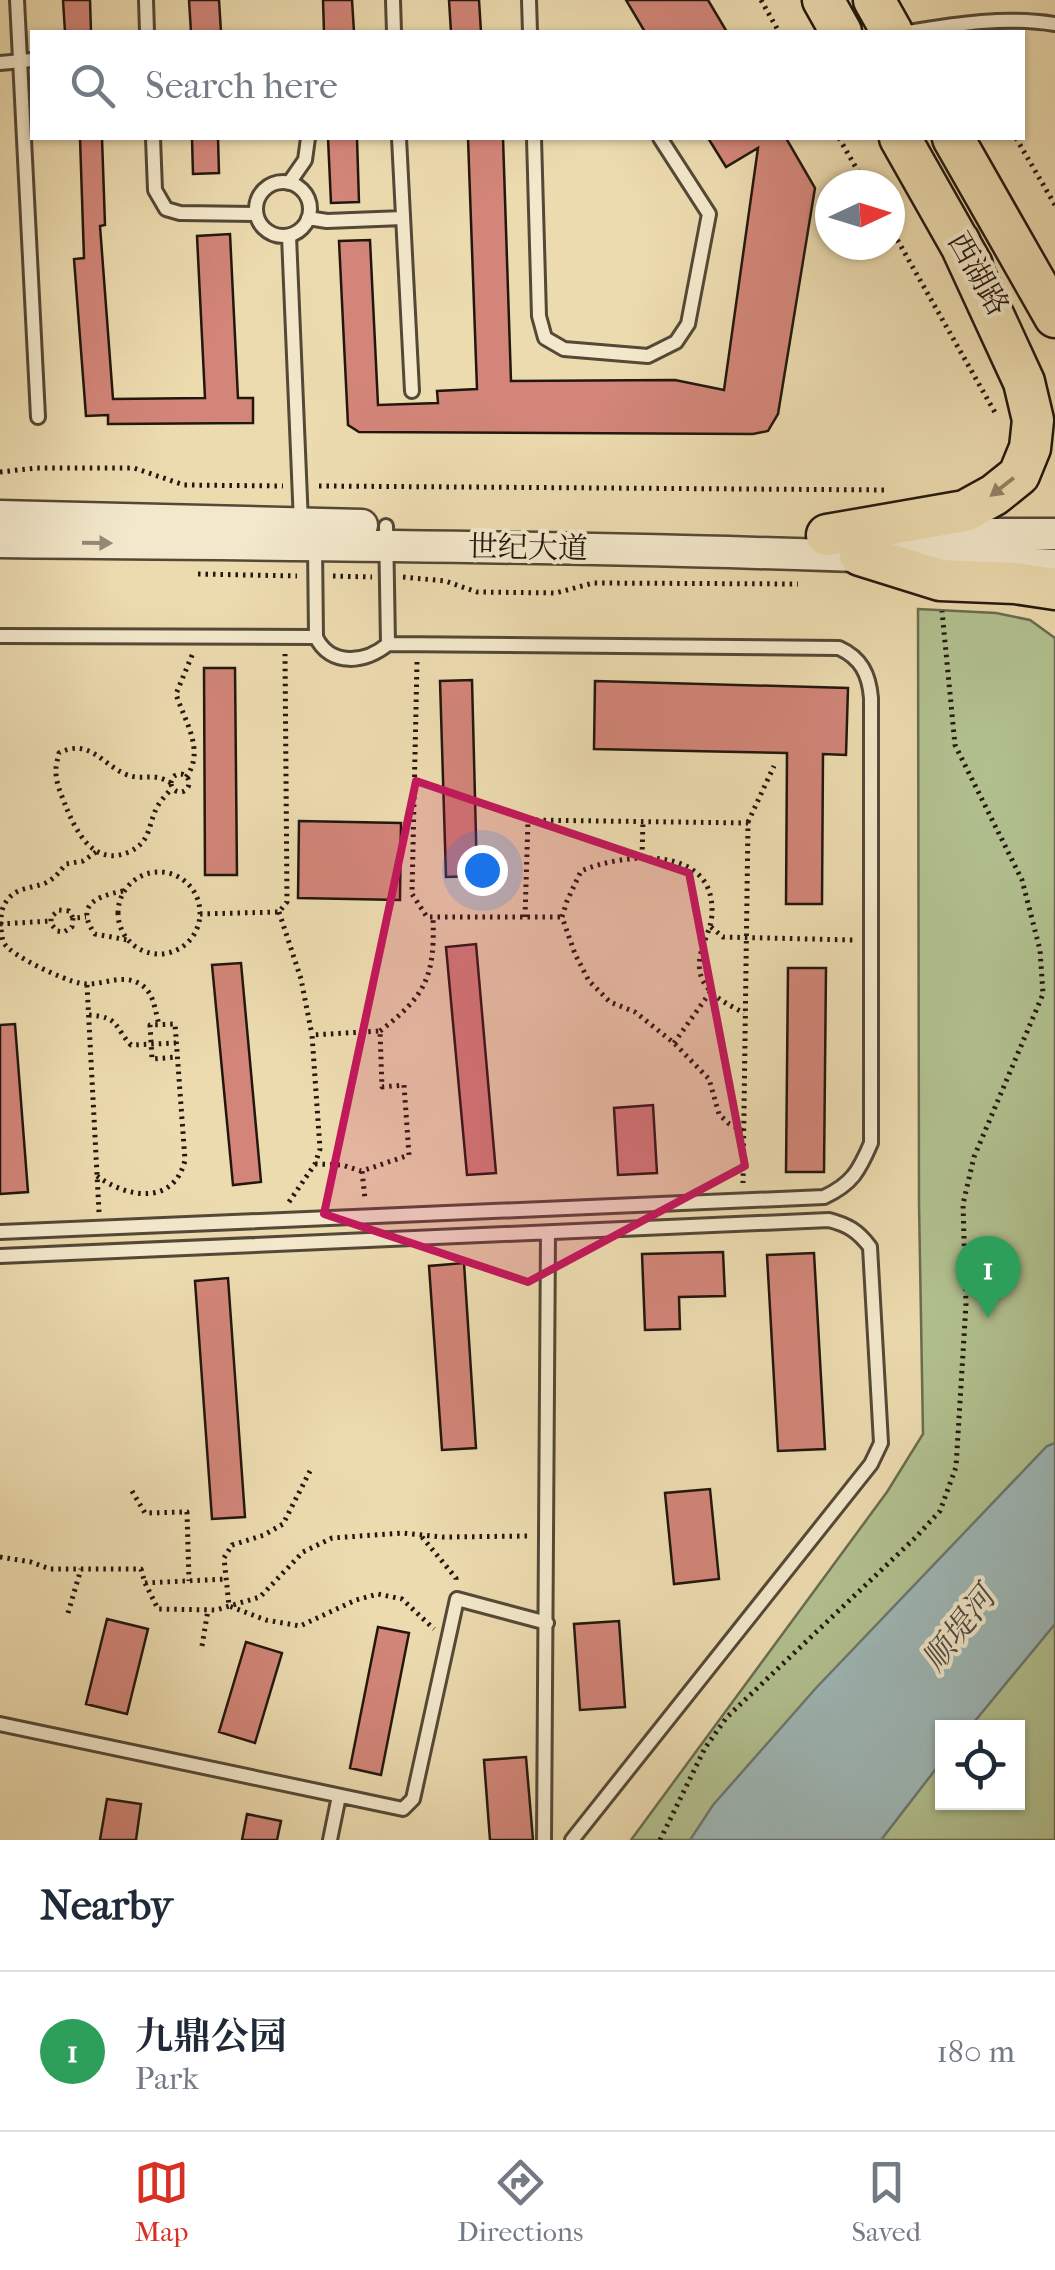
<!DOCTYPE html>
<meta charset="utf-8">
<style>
:root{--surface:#fff;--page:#f6f6f7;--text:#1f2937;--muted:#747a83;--line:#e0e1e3;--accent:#d93025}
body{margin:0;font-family:"IM FELL French Canon","Noto Serif SC",serif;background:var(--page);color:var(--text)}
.controls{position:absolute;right:30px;bottom:30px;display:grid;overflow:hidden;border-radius:0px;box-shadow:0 2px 8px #0004}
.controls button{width:90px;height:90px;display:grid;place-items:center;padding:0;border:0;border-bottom:2px solid var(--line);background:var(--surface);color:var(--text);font:50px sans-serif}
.compass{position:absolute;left:815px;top:170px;width:90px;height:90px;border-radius:50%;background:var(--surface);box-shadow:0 2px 8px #0004;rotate:86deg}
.you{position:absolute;left:482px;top:870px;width:35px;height:35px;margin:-25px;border:8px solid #fff;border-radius:50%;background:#1a73e8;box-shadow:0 0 0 15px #1a73e833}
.badge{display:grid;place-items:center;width:65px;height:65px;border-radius:50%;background:var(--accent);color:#fff;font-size:32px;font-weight:700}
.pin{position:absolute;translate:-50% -82px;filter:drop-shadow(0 2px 5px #0008)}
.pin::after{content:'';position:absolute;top:52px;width:35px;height:30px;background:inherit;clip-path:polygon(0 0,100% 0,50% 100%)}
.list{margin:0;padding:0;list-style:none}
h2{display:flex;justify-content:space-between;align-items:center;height:130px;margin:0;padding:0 40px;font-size:42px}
h2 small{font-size:32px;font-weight:400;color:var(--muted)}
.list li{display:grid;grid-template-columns:65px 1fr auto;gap:30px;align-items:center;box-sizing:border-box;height:160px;padding:0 40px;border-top:2px solid var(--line)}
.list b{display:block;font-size:38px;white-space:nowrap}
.list p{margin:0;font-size:32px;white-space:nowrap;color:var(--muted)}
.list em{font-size:32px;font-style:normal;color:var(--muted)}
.icon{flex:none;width:55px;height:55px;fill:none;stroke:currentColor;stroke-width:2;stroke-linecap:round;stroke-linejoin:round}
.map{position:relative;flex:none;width:1055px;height:1840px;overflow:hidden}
.search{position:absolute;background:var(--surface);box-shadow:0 2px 8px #0004;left:30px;right:30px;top:30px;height:110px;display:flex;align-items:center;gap:25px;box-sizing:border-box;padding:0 35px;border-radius:0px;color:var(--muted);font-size:38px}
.sheet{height:290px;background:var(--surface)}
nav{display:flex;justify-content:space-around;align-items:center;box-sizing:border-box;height:140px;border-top:2px solid var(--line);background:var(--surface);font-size:28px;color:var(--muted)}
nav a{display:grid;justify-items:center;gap:5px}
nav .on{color:var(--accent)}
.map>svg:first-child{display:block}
.green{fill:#b2c190;stroke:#6a6c4f;stroke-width:2.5;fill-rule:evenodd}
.water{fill:#9eb8b7;stroke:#6c7873;stroke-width:2.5}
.building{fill:#d28578;stroke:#22170e;stroke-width:2.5}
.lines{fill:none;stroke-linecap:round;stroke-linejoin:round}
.service-casing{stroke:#544836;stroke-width:18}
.tertiary-casing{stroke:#544836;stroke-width:35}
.primary-casing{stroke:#22170e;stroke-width:45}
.path{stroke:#22170e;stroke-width:5;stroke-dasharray:2.5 5;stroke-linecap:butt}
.service{stroke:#f3e8cb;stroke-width:12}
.tertiary{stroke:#f3e8cb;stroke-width:30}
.primary{stroke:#ecdbaf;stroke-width:40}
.oneway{fill:#918367}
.oneway2{fill:#958a76}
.marked{fill:#c2185b;fill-opacity:0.2;stroke:#c2185b;stroke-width:8;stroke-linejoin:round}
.labels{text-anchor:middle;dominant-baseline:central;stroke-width:8;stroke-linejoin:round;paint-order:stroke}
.street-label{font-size:30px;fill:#22170e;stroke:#f3e8cb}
.water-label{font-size:32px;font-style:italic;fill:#4d4f49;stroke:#f3e8cb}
</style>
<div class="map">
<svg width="1055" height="1840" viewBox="0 0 1055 1840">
<rect width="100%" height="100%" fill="#ecdbaf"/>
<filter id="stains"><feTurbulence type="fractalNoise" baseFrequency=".002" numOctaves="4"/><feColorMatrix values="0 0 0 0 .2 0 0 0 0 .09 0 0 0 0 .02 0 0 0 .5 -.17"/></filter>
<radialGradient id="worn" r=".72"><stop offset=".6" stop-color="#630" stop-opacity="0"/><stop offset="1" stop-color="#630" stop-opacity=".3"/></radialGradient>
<!-- green -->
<path class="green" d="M918 609 996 613 1030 620 1055 638V1840H631L887 1492 923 1434 919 1203ZM942 1728H1018V1802H942Z"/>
<!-- water -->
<path class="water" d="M1055 1443V1624L970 1727 942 1728V1761L881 1840H690L713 1805 816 1688 1047 1446Z"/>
<!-- building -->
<path class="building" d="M63 0H90L91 32H65Z
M189 0H219L221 32H191Z
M323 0H352L354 32H324Z
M449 0H479L481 32H451Z
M626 0H708L727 32H645Z
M80 138H102L105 225 100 226 113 399 205 398 197 236 230 234 238 398H253V423L108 424V415L86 416 74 259 84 258Z
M192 138H218L219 173 193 174Z
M328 138H357L359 202 331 203Z
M468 138H503L511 381 675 380 724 390 758 148 726 167 708 138H786L815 188 778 414 768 431 753 434 359 432 348 425 339 241 370 240 378 405 438 403 437 391 477 389Z
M204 668H235L237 875H205Z
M472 680 477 876 446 877 440 681Z
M595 681 848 688 846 755 823 754 822 904H786L787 753 594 749Z
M299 821 401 823 400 900 298 898Z
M476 944 496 1173 467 1175 446 947Z
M241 963 261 1182 233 1185 212 965Z
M788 968H826L824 1172H786Z
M15 1024 28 1192 0 1194V1025Z
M653 1105 657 1173 618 1175 614 1108Z
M723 1252 725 1296 679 1297 680 1329 645 1330 642 1254Z
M814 1253 825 1449 778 1451 767 1255Z
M464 1263 476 1448 442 1450 429 1266Z
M228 1278 245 1517 212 1519 195 1281Z
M710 1489 719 1579 674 1584 665 1493Z
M107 1619 148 1629 127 1714 86 1704Z
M619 1621 625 1707 580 1710 574 1624Z
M378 1627 409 1633 381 1775 350 1768Z
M246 1642 282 1653 255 1743 219 1732Z
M526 1757 533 1840H490L484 1760Z
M107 1799 141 1804 136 1840H100Z
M247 1814 281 1821 277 1840H242Z"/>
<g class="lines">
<defs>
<path id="service" d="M17 0 38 417
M146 0 147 32
M393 0 394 32
M529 0 530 32
M908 32C956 24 1007 16 1055 24
M0 63 32 60
M153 138 155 190 166 209 180 213 256 214
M399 138 412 391
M534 138 539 316 545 338 564 349 648 356 676 342 688 324 709 214 660 138
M256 209a27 27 0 1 1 54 0a27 27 0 1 1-54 0Z
M289 183 305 160 308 138
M308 218 327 221 403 218
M289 236 301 523
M315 545 316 637C330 667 366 663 388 644L386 526
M0 636 316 637
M0 1232 824 1197C852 1184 859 1171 871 1143V698C869 674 861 658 839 648L388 644
M0 1256 829 1220C848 1225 858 1231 870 1247L881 1443 871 1464 572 1840
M0 1724 403 1809 413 1799 457 1599 547 1623
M330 1840 339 1796
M544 1840 548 1233"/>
<path id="tertiary" d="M0 516 362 525
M908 534H1055
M0 542C352 546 704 546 1055 565"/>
<path id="primary" d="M823 0 841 32
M874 0 892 32
M900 138 972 265
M953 138 1055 317
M827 535 965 511 994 495 1019 475 1021 470 1030 448 1033 420 1024 382 959 241
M860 555 940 580 1015 583 1055 589"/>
</defs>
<!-- service casing -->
<use href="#service" class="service-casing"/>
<!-- tertiary casing -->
<use href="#tertiary" class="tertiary-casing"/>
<!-- primary casing -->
<use href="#primary" class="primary-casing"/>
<!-- path -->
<path class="path" d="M761 0 779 32
M839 138 866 185
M1016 138 1055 205
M890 227 997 416
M0 472 36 468H134L184 485 283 486
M319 486 888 490
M198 574 297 576
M333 576 372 577
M403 577 445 581 477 592 556 593 593 583 798 584
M417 662 412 894 427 917H561
M171 783a9 9 0 1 1 18 0a9 9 0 1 1-18 0Z
M186 777C206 751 184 720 176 694L193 653
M171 783C152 771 143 782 125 774 101 763 89 738 59 753 58 758 56 764 56 769 55 782 62 796 66 807 77 833 94 867 129 852 151 842 148 825 157 807 161 800 167 794 172 788
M748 822 774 766
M96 852 83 861 66 864C59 872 54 880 43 884 31 888 17 888 8 899 3 905 1 912 1 920 1 927 1 937 4 943 11 956 64 980 79 983 99 988 121 972 140 984 154 992 155 1010 159 1025
M642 857 643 821
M118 913a41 41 0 1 1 82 0a41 41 0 1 1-82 0Z
M123 891C97 896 74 905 95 934L128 940
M279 912 301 979 312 1035
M200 914 279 912 287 902 285 654
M525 917 528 820 748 823 743 1183
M73 918 72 927 64 932 57 931 51 924V917L59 910 69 911 73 918 86 917
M0 924 51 921
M711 927 723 937 853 940
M87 985 99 1212
M89 1015C120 1017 114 1027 131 1045L176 1043
M380 1031C427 995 435 975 433 917
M674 1043 711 991
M743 1131 728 1123 719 1114 709 1079 674 1043 635 1012 610 1002 589 981 575 954 562 917 567 901 581 871C623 853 714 844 712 912 712 933 696 950 700 972 704 993 727 1004 744 1013
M315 1164 342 1165 361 1171
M97 1176C127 1198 174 1206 185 1160L175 1024 150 1025 152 1059 177 1057
M289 1202 315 1164 320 1149 312 1035 380 1031 382 1087 404 1085 409 1155 362 1171 365 1199
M310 1471 283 1524 264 1535 232 1545 224 1558 229 1606 266 1620 300 1626 356 1600 378 1594 402 1599 434 1629
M132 1491 145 1513 187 1512 189 1581
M422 1537 456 1578V1584
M0 1557 31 1562 50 1569H141L145 1583 158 1609 216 1610 260 1597 303 1552 332 1538 403 1533 443 1537 529 1536
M145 1583 225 1579
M68 1613 81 1569
M202 1646 208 1610
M660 1840 705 1748 727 1717 916 1537 940 1511 956 1467 966 1304 963 1204 974 1157 1043 994 1040 950 1022 880 955 745 942 611"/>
<!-- service -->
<use href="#service" class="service"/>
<!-- tertiary -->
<use href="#tertiary" class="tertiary"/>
<!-- primary -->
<use href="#primary" class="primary"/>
</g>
<!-- one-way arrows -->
<defs><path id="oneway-solid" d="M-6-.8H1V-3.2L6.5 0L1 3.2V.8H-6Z" transform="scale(2.5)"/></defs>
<use class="oneway" href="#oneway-solid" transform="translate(1002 487) rotate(142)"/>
<use class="oneway2" href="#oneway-solid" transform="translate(97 543) rotate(1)"/>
<!-- marked area -->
<path class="marked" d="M416 781 689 873 745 1166 528 1282 324 1214Z"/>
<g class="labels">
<!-- street labels -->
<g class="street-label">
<text transform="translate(978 274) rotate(60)">西湖路</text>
<text transform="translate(528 548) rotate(1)">世纪大道</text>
</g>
<!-- water labels -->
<g class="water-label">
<text transform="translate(959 1629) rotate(-52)">顺堤河</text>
</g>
</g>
<rect width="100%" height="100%" filter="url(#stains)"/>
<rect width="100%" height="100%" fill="url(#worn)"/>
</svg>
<div class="controls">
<button><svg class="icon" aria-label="locate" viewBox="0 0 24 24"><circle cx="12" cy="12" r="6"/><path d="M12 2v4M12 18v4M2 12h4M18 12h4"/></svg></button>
</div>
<svg class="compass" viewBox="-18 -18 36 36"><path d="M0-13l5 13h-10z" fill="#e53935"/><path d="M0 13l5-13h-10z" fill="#747a83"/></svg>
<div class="you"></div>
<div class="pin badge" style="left:988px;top:1318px;background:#2e9e5b">1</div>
<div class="search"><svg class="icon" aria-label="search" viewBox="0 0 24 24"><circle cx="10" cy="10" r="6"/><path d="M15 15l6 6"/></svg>Search here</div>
</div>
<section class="sheet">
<h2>Nearby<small></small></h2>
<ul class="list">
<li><span class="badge" style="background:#2e9e5b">1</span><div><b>九鼎公园</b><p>Park</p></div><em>180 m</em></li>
</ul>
</section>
<nav>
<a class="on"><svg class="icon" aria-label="map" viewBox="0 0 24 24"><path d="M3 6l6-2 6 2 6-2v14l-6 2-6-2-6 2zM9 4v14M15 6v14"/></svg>Map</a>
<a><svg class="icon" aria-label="directions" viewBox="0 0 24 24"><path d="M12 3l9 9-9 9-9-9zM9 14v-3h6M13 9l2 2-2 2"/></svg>Directions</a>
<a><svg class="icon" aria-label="saved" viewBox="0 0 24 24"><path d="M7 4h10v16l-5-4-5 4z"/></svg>Saved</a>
</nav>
